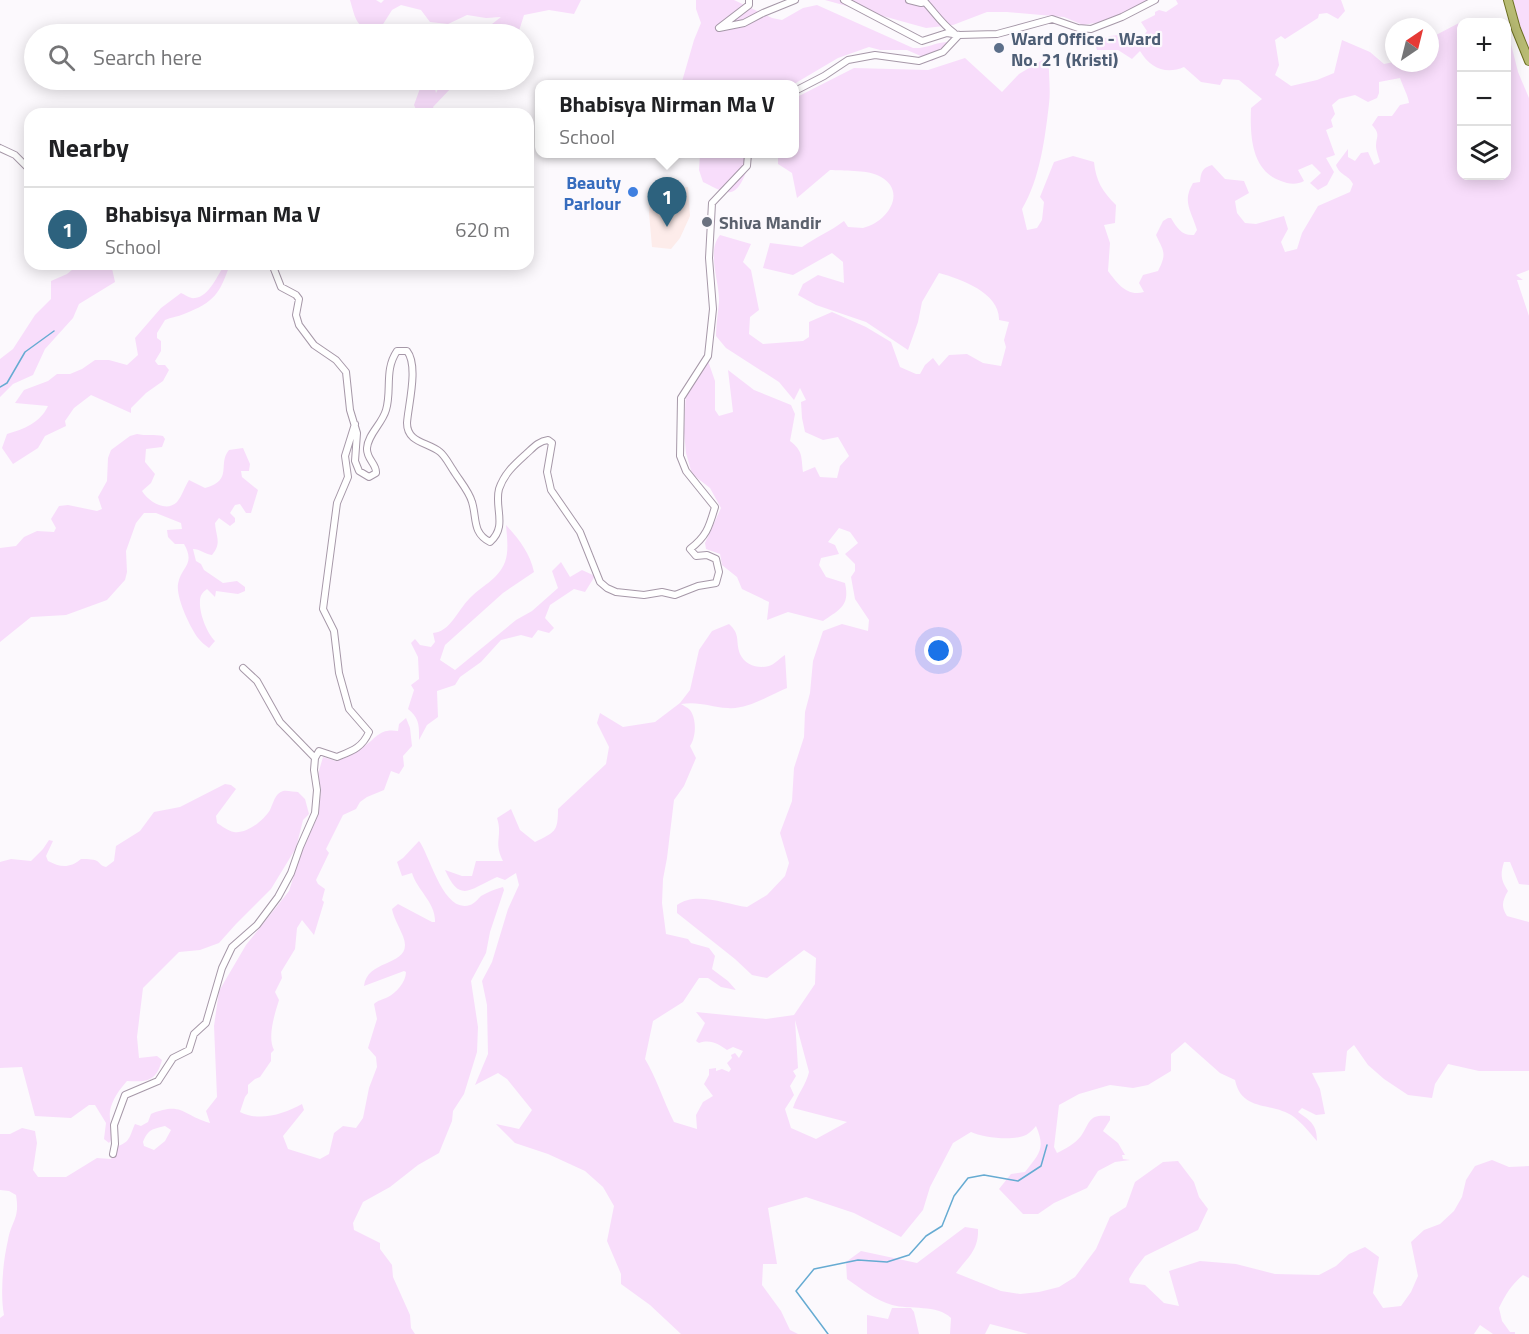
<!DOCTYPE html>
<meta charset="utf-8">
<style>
:root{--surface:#fff;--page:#f6f6f6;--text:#202124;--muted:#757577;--line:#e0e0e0;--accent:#2d627e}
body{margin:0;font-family:"Titillium Web",sans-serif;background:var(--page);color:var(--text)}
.controls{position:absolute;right:18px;top:18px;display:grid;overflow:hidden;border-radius:12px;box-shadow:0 3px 15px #0003}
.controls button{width:54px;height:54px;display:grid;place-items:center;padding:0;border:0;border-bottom:2px solid var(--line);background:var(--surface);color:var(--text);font:30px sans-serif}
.compass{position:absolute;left:1385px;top:18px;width:54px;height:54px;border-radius:50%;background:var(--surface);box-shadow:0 3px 15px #0003;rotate:35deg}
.you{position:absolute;left:939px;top:651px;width:21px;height:21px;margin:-15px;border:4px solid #fff;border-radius:50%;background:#1a73e8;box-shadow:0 0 0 9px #1a73e833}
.badge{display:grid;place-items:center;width:39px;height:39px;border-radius:50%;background:var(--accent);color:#fff;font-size:20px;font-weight:700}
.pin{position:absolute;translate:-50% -50px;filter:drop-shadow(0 2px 3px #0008)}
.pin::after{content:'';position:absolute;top:32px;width:21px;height:18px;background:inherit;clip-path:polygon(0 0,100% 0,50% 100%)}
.popup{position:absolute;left:535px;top:80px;width:264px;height:78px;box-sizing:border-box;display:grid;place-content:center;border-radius:12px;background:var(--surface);filter:drop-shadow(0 2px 4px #0005);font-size:20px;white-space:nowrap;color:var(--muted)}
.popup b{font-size:22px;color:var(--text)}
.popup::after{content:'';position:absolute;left:50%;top:100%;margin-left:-12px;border:12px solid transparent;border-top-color:var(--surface)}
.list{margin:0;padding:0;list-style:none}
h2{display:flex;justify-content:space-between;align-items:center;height:78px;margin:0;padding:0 24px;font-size:26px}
h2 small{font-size:20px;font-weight:400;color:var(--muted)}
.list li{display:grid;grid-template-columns:39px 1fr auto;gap:18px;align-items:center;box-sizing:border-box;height:84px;padding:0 24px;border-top:2px solid var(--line)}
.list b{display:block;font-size:22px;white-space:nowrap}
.list p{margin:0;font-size:20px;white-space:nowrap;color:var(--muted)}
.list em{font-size:20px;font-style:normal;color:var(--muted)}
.icon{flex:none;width:33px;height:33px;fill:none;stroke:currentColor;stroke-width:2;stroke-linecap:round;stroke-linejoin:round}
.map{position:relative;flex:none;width:1529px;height:1334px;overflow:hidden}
.search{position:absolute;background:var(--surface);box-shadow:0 3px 15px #0003;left:24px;top:24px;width:510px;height:66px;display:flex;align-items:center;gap:15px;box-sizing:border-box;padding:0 21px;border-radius:33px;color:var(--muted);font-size:22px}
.panel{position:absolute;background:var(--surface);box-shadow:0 3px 15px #0003;left:24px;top:108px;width:510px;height:162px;border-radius:18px}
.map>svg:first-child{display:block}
.education{fill:#fdecea}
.green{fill:#f8ddfb;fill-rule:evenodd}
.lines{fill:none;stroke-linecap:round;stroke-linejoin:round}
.stream{stroke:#66abd2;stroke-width:1.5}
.minor-casing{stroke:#a698a8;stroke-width:8}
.major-casing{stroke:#6e7023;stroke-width:10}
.minor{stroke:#fff;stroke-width:6}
.major{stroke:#b8bb73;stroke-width:8}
.service-dot{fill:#5c6f8a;stroke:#fcf9fd;stroke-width:2}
.shop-dot{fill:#3f7fe0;stroke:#fcf9fd;stroke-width:2}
.worship-dot{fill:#6b7280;stroke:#fcf9fd;stroke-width:2}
.labels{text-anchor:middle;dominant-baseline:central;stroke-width:4.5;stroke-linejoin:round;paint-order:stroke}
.service-label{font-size:18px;font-weight:bold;fill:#4e5e75;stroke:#fcf9fd;text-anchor:start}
.shop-label{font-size:18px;font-weight:bold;fill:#366cbe;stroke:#fcf9fd;text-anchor:end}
.worship-label{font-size:18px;font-weight:bold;fill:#5b616d;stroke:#fcf9fd;text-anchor:start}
</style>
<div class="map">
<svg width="1529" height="1334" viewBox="0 0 1529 1334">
<rect width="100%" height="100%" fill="#fcf9fd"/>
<!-- education -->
<path class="education" d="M688 187 690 216 680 238 671 249 652 247 649 213 651 190Z"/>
<!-- green -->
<path class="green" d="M350 0H376L381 3 384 0H581L574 14 549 10 524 15 518 34H484L492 24 501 17 486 18 467 15 448 24 430 22 421 10 401 5 392 10 380 29C356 31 356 20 350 0Z
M696 0H734L772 18 782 20 803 8 817 5 913 48C925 49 934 43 947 42L949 46 943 54 932 61 907 50H880L869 47 838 58 794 84 681 85 694 40 701 23 696 9Z
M825 0H1149L1107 21 1083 25 1064 17 1007 12H987L953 25 926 28Z
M1176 0H1341L1345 11 1338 19 1327 13 1319 14 1318 18 1285 39 1281 36 1275 40 1279 65 1275 75 1291 86 1317 80 1334 73 1342 40 1370 52 1384 64 1394 62 1430 63V33L1436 35 1461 22H1471H1462V176H1506L1507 28 1518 72 1529 98V270L1516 275 1523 280H1517L1529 316V885L1519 884 1510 862H1504C1500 875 1501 880 1508 891 1502 901 1501 907 1507 916L1529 922V1071H1479L1448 1064 1435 1084 1432 1098 1408 1095 1384 1079 1368 1065 1354 1045 1347 1051 1345 1071 1312 1073 1320 1089 1325 1114 1316 1115 1302 1108 1298 1112C1311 1121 1317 1125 1317 1141 1310 1133 1302 1123 1294 1117 1272 1101 1242 1113 1235 1080L1220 1073 1185 1042 1171 1054V1071L1148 1085 1133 1088 1110 1085 1079 1094 1059 1105 1054 1147 1057 1153C1065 1149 1075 1144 1081 1136 1091 1121 1088 1114 1110 1116V1120L1103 1131 1118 1143 1125 1155H1122L1123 1159 1130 1160 1115 1162 1098 1171 1087 1188 1054 1203 1038 1214H1023L999 1189 1011 1174 1025 1172C1039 1154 1046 1149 1036 1126 1034 1128 1032 1131 1029 1133 1018 1142 984 1138 971 1132L953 1143 930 1187 923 1210 901 1237 854 1213 806 1197 768 1208 777 1264H763L762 1285 781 1311 790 1330 798 1334H681L650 1305 621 1284V1274L607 1241 614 1206 603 1187 585 1171 548 1154 515 1143 496 1124 519 1129 532 1110 507 1079 498 1073 475 1085 488 1054 487 1005 482 981 492 962 508 909 519 885 516 873 505 880 497 877C470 889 460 904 445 870L462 876H472L476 861H503C493 842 503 836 497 818L511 809 520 830 535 842C555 832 558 832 558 809L606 764 609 747 597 723 600 713 623 727 655 722 680 703 690 690 699 650 712 631 729 624C741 635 735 640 740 654 745 665 758 669 769 666 774 665 780 658 785 655L787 688C770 695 747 710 728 708 710 707 699 701 681 704 684 706 687 707 690 710 697 719 696 738 690 746L696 758 684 786 674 800 667 858 663 879 662 903 666 934 688 939 691 943 709 948 715 956 712 969 728 981 736 990 721 987 708 978H699L683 1002 653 1021 645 1059C657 1079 663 1100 674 1122L697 1129 696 1115 703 1102 713 1096 704 1084 709 1075V1069L716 1068V1071L722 1069 729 1072 731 1069 727 1063 732 1058 731 1055 735 1053 739 1058 743 1051 733 1047 727 1050C718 1044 711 1039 699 1043L696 1041 705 1023 696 1012 766 1019 794 1015 815 984 816 958 804 950 767 978 752 975 735 959 677 913V905C695 891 726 904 747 907L767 895 785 876 789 863 780 833 792 801 794 768 804 737 805 712 810 693 813 661 823 631 842 624 868 631 869 620 855 599 851 577 855 571V564L845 554 858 543 850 532 839 528 828 542 835 545 839 554 821 558 819 565 826 577 845 583C850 606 840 609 823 621L788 612 767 620 769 602 742 589 737 577 722 565 720 554 706 549 705 543 721 508 710 488 692 474 686 453 684 432 686 391 707 358 715 381V410L719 416 733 412 728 370 754 390 791 405 795 414 790 441C803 451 801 456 803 472L815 467 820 477 837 478 840 466 849 456 838 437 823 440 805 432 802 418 801 402 806 400 800 388 794 400 779 382 726 348 716 336C716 324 718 313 719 302 720 282 706 252 720 235L751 244 743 262 751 270 759 310 750 317 749 334 763 344 803 341 809 337V322L832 312 866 327 891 342 900 367 916 374H920L925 365 933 358 939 366 949 355 967 354 983 363 1001 366 1006 347 1004 340 1009 322 999 320C1000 293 961 279 939 273L922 302 918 322 908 350 866 322 816 305 798 295 803 284 818 275 844 283 843 262 832 253 793 275 763 268 770 243 802 247C816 237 831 231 844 221L848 227C853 227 859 228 863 228 889 222 909 189 877 175 867 170 842 171 830 170L797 198 792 173 778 164V154H795V98L854 68 928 70 965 58 1002 92 1019 74 1049 56C1048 72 1051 89 1049 104 1045 138 1040 179 1022 209L1027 230 1037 228 1042 220 1044 202 1040 197 1054 162 1073 156 1094 162C1096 181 1102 191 1116 205L1115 223 1104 225 1110 243 1108 271C1117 283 1127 297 1144 292L1139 283 1143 275 1158 271C1167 253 1164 252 1156 235L1163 221 1168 218H1171C1177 228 1182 236 1194 235L1197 230C1191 210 1182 202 1193 183L1200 182C1201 172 1202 168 1212 165L1225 179 1244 181 1249 193 1235 201 1237 213 1245 223 1256 224 1284 216 1288 229 1281 242 1285 252 1297 249 1302 233 1318 206 1350 192 1353 184C1348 174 1340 176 1336 165L1348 149V157L1355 161 1361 153 1368 152 1374 165 1380 162C1379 158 1376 150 1376 146 1376 136 1381 135 1372 125L1378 116H1392L1400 105 1409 103C1408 95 1403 87 1400 78L1379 82V93L1377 98 1368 102 1355 95 1339 99 1332 105 1335 114 1331 120 1333 127 1326 130 1335 155 1326 158 1334 172 1327 185 1318 190 1310 183 1321 173 1312 164 1298 170 1304 181C1297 185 1288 184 1281 181 1251 171 1250 135 1251 108L1262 99 1239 80 1223 79 1220 85 1201 82 1184 67C1166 75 1150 68 1140 51L1132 59 1118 50H1097L1095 43 1110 36 1127 34 1134 42 1141 39 1147 31 1141 22 1155 15V12L1159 10 1166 12 1178 4ZM795 1020 809 1072C806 1085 797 1095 793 1108L847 1122 816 1139 791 1128 785 1109 794 1095 790 1086 796 1076 793 1071 798 1068Z
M1513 0H1529V50L1523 39Z
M423 80H433L436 93 439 87 438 80H463L452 87 433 107 436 114H418L414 105Z
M700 154H750C749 164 743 189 731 192 724 194 710 185 703 182L699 170Z
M79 264H111L115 282 79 304 73 318 45 349 33 375 13 384 0 397V359L13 349 35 315 51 299V281L67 274Z
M225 264H230C220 293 215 302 184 314 178 317 171 317 165 320L157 333V338L161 341V351L155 361 158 365H165L169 370 163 381 146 393 131 408V413L91 395 74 408 65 421 66 426 45 436 38 448 13 464 2 448 7 434C24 429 40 423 48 406L15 403 24 390 48 381 57 374H70L82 369 95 360H109L127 365 138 355 135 338 161 308 181 293C186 295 190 299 195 298 209 297 218 274 225 264Z
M137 434C145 436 155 434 163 436L165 439 162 447 146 449 145 462 155 474 151 483 142 491C148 501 166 513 177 502 182 496 185 486 189 480L205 488C234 480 217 464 229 450L243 448 250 464 249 471H241L242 477 258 490 251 513H246L240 504 235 505 230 513 235 518V522L230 526 219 518 215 523C216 537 222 543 212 555 205 554 200 549 193 549L196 561 201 564 204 570 223 583 237 581 245 587V591L238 594 216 591 215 597 207 589C203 592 200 595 200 601 199 613 207 633 215 641L209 648C205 645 201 642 198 638 190 627 176 598 178 584 181 566 196 565 184 544H175L168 537 167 530 182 529 181 523 156 513H144L136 523 126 551 127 572 125 580 107 600 66 615 31 617 0 642V548L16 546 24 537 37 531 54 532 56 528 51 519 59 506 68 505 97 511 102 509 98 497 107 481 108 458 111 450 130 436Z
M506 525C519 539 530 553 534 572L503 593 445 645 440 660 455 670 516 620 532 611 558 588 552 571 561 562 570 577 582 570 595 576 585 592 574 589 550 605 545 618 554 628 549 633 538 630 532 638 521 635 501 640 481 662 460 677 455 685 437 691 438 717 427 725 419 740C419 726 420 719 408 709L414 690 411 685 419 679 418 657 411 643 415 639 420 645 431 647 435 642 433 633C450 632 458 610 469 599 481 586 498 580 505 562 509 551 507 537 506 525Z
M406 718 410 728 412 746 403 756 404 766 399 774 391 771 384 790 367 797 360 802 356 809 343 815 326 849 329 853 316 880 318 884 325 889 322 900 324 902 314 935 302 920 297 928 295 949 281 972 282 978 275 992 279 1000C275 1013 267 1037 274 1050L271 1053V1061L260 1077 255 1079 248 1085V1093L245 1097 240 1112C259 1122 284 1114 302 1104L304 1110 283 1136 288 1149 320 1159 329 1154 334 1133 343 1126 356 1128 363 1118 369 1088 377 1067 376 1057 368 1048 377 1019 374 1004C378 1000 382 1000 388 997 396 993 406 982 406 972L404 971 364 986C367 960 405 966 405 945 405 935 394 921 392 909L398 904 432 922H435C436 903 417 890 412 873L402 876 397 862 403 858 419 841C430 855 443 914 470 905 474 904 478 899 481 896 488 892 495 889 503 887L504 890 490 932 486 953 471 981 478 1027 477 1052 464 1094 453 1111 452 1121 439 1153 418 1165 390 1187 363 1202 353 1223 354 1230 380 1243V1249L392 1265 393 1277 410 1315 411 1328 415 1334H0V1318L4 1315C0 1294 3 1261 8 1240 12 1219 20 1219 16 1195L9 1191 0 1190V1134H10L22 1128 35 1131 37 1143 33 1170 38 1177H66L97 1158 111 1159 118 1146C131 1142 130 1134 135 1124L141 1126 148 1122 151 1114C183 1101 183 1116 210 1123L206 1111 217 1097 214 1026 219 991 246 945 289 891 301 853 317 818 321 791 318 774 323 757 336 761C345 757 355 753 363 747 377 738 379 728 398 731L399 724ZM165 1126 171 1130 165 1141 154 1150 144 1146 143 1142C148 1129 153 1129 165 1126Z
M225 784 231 785 236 789 216 816 217 823C222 826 228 831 234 832 247 834 264 820 270 810 273 804 275 793 283 791 287 790 294 792 298 792L305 799 309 814 303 820 296 848 271 889 236 924 219 943 200 950 179 952 143 988 137 1037 139 1058 157 1056 162 1060C156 1082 147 1082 127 1081 119 1090 112 1100 110 1111 109 1117 112 1132 111 1140L109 1143 104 1139 106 1123 95 1105H89L71 1118 35 1116 22 1067 0 1068V862L11 859 31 861 43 849 49 840 53 841 46 856 48 861C60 867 69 869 81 859 85 859 93 859 97 861 101 864 101 866 106 867L114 861 116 846 140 831 154 812 180 807Z
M1492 1160 1509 1167 1529 1166V1278L1523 1275C1512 1284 1505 1295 1499 1308L1502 1321 1510 1332H1515V1334H1493L1480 1325 1474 1334H1028L990 1324 985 1334H950L951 1318C937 1304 910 1310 892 1305 877 1301 860 1288 847 1279L846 1262 861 1251 917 1263 965 1227 978 1229C979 1250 967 1258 956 1273L1001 1291 1020 1294 1039 1292 1059 1287 1075 1277 1096 1249 1110 1217 1126 1207 1135 1182 1163 1162 1178 1161 1194 1182 1199 1197 1208 1209 1198 1230 1145 1256 1135 1269 1129 1279 1130 1283 1145 1285 1164 1303 1179 1306 1169 1271 1200 1261 1236 1264 1275 1274 1319 1275 1336 1266 1349 1254 1365 1247 1379 1257 1373 1293 1383 1308 1401 1306 1411 1292 1418 1276 1411 1242 1424 1230 1440 1224 1454 1211 1462 1197 1466 1180 1475 1166Z
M892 1308H911L914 1312 919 1334H867V1315L888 1319Z"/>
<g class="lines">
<!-- stream -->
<path class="stream" d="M0 387 7 383 25 352 54 331
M828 1334 796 1291 814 1269 858 1260 887 1262 909 1255 926 1236 942 1226 954 1196 968 1178 984 1175 1018 1181 1041 1166 1047 1145"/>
<defs>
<path id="minor" d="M749 0V5L719 28 744 23 763 13 795 0
M844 0 922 41 947 33 959 35 997 34 1052 19 1078 28 1091 29 1122 17 1155 0
M909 0 921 3 925 2C935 13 942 24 954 33
M795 91 824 76 848 60 875 55 919 61 943 52 959 35
M0 148 15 155 30 170
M272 264 281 287 296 295 299 299 296 315 299 325 314 345 336 360 346 372 350 410 357 433 355 461 359 471 369 477 376 473C377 464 366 459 367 448 368 434 382 424 386 410 392 390 384 370 397 351H407C419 366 408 406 407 423 407 443 428 442 440 452 445 456 449 464 453 470 459 480 469 491 472 502 477 518 472 533 490 542 508 526 494 508 499 489 504 474 514 465 525 455 532 449 538 441 548 440L552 443 547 472 551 490 580 532 600 582 607 588 616 592 644 595 662 592 675 595 698 586 716 583 719 572 716 559 707 555 696 556 690 549C707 536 709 527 715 507L686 471 680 456 681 398 708 356 713 309 709 258 712 203 747 166 748 154
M243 668 257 681 280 722 315 758
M113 1154 115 1144 114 1125 125 1095 158 1081 173 1058 189 1050 194 1034 206 1023 222 968 232 947 257 925 278 897 291 873 300 847 315 813 317 790 314 770 315 758 319 751 337 757C352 751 362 748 369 732L349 709 339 673 334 631 323 609 337 503 348 477 345 456 355 424"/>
<path id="major" d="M1508 0 1516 29 1529 61"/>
</defs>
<!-- minor casing -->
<use href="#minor" class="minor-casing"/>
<!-- major casing -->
<use href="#major" class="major-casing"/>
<!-- minor -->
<use href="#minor" class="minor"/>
<!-- major -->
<use href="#major" class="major"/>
</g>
<!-- markers -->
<circle class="service-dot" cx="999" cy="48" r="6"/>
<circle class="shop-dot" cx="633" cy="192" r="6"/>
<circle class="worship-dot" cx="707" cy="222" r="6"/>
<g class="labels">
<!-- service labels -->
<g class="service-label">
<text x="1011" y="38">Ward Office - Ward<tspan x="1011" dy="21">No. 21 (Kristi)</tspan></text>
</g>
<!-- shop labels -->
<g class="shop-label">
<text x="621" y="182">Beauty<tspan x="621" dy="21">Parlour</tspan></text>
</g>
<!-- worship labels -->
<g class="worship-label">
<text x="719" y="222">Shiva Mandir</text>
</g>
</g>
</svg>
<div class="controls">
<button>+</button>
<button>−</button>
<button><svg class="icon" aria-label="layers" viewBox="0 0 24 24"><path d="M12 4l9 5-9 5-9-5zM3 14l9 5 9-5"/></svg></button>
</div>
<svg class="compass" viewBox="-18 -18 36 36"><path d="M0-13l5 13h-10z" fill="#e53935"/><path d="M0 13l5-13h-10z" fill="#757577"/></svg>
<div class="you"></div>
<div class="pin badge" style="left:667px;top:227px">1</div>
<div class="popup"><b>Bhabisya Nirman Ma V</b>School</div>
<div class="search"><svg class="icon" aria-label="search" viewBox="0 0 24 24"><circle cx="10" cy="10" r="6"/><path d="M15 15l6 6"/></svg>Search here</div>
<section class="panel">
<h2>Nearby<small></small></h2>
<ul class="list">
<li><span class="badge">1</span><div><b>Bhabisya Nirman Ma V</b><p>School</p></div><em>620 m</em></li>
</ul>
</section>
</div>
